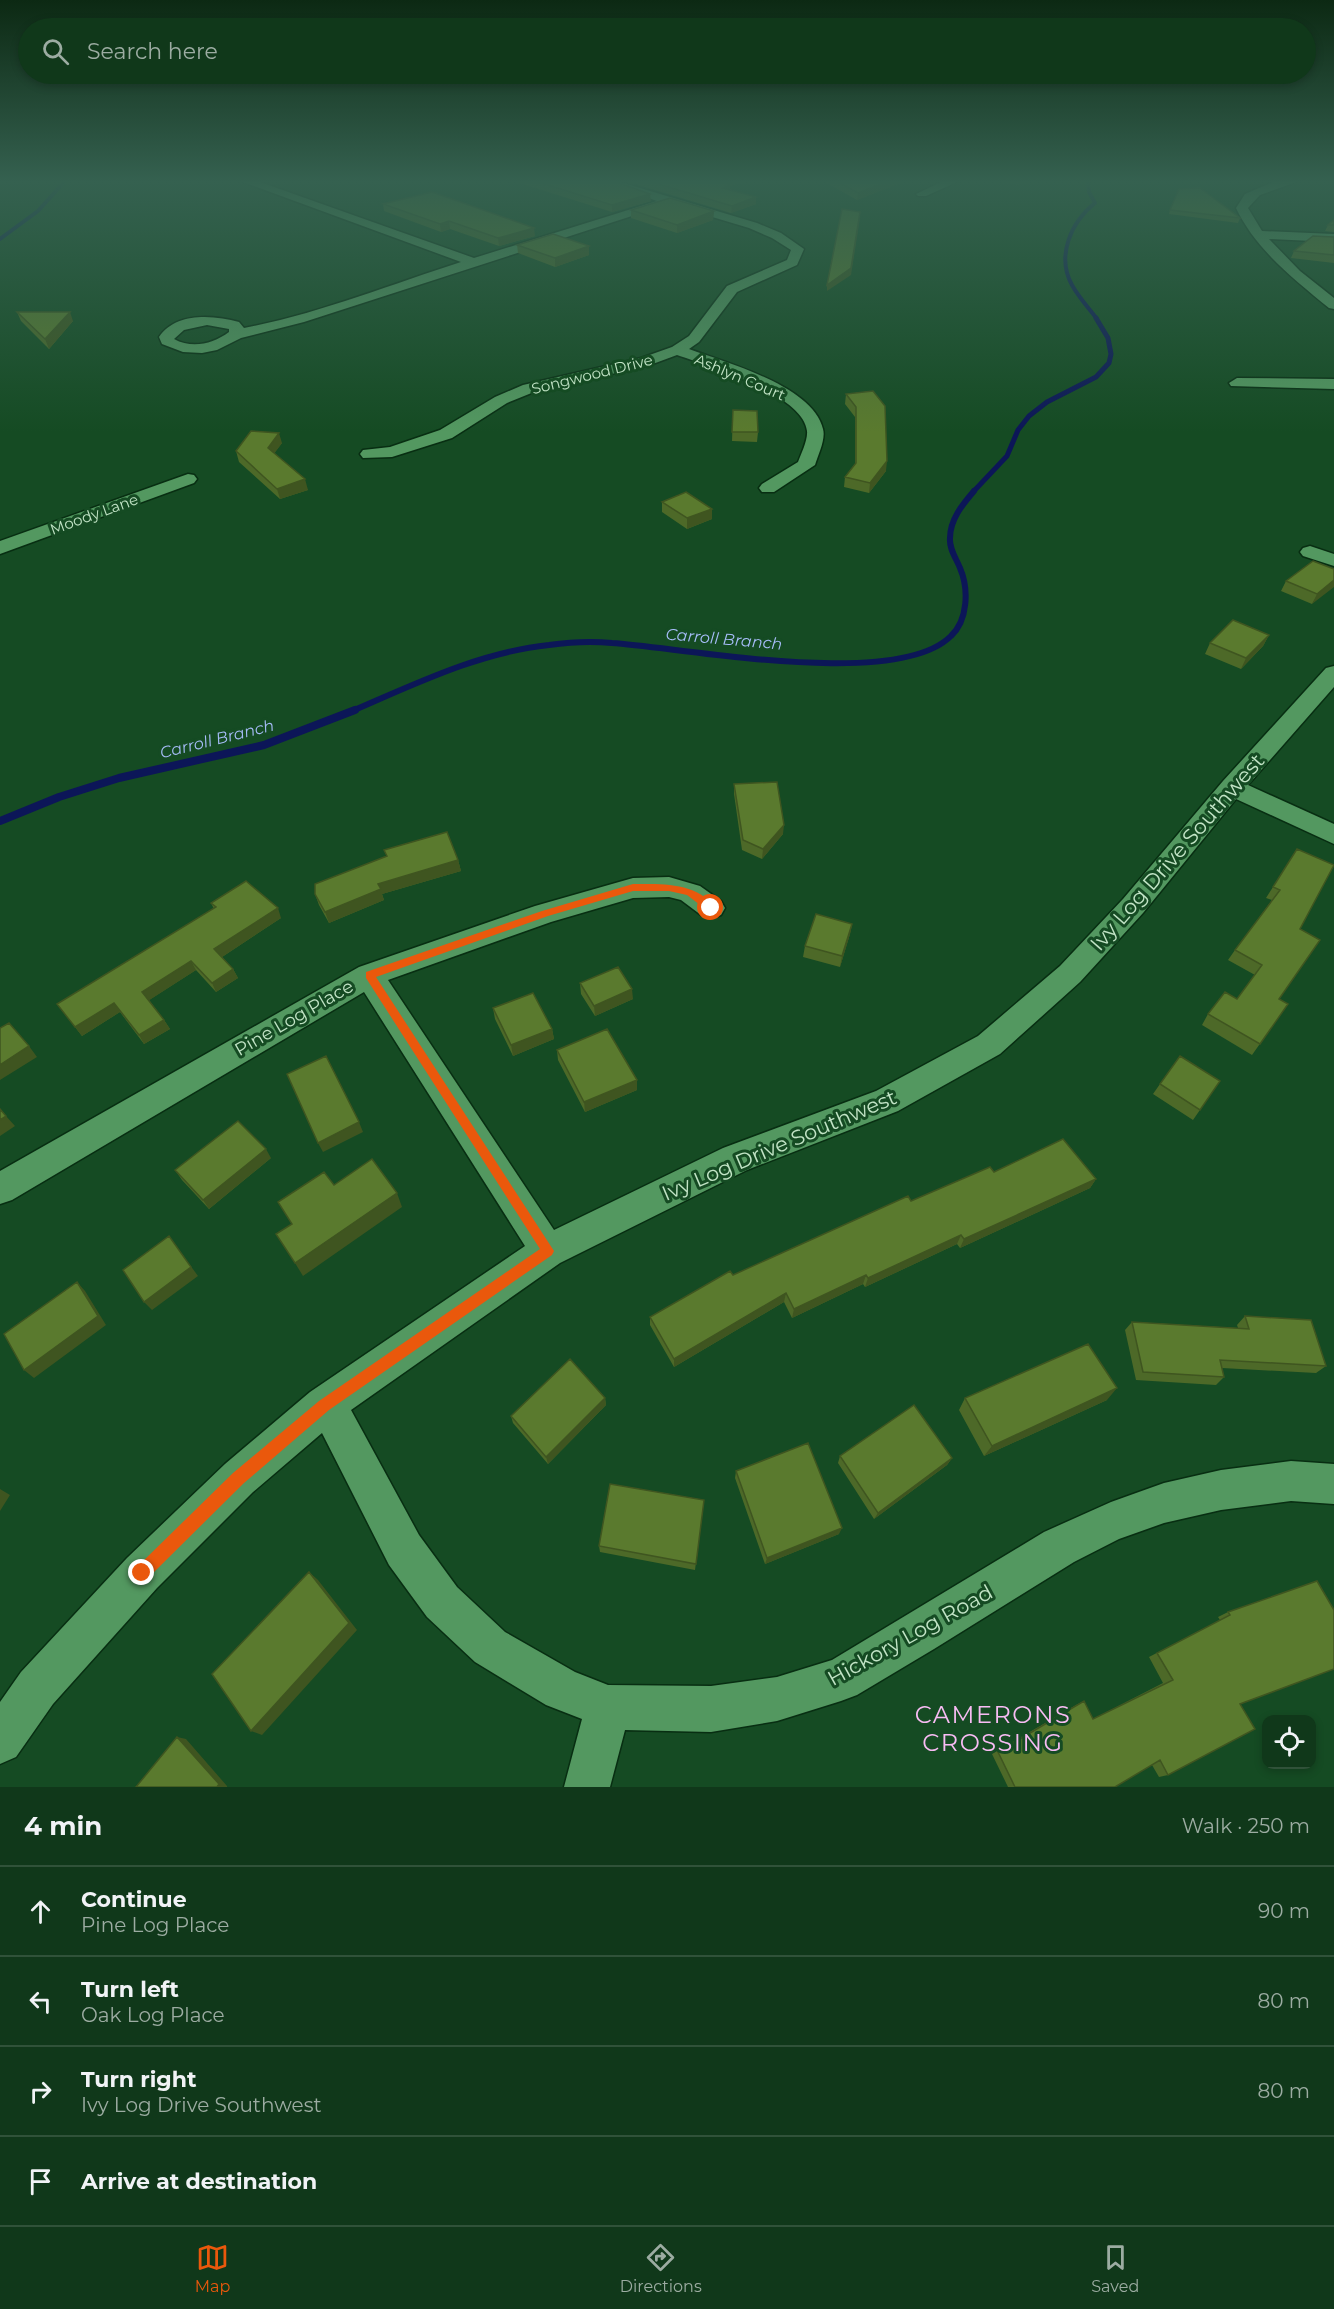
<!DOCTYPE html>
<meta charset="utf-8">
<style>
:root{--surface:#10381a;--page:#193f23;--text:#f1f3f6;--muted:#9caca2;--line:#305239;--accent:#ea580c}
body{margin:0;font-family:Montserrat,sans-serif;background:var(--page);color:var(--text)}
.controls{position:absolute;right:18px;bottom:18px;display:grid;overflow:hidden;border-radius:12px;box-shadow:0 3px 9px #0003}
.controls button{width:54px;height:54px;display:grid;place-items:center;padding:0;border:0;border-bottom:2px solid var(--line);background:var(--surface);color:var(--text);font:30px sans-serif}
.stop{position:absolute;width:18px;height:18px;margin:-14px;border:4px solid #ea580c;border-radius:50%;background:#fff}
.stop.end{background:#ea580c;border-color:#fff;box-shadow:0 2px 6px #0008}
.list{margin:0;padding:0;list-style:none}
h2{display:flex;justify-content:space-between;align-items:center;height:78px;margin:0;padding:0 24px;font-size:26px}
h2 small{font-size:20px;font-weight:400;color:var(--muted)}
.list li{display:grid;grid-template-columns:39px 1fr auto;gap:18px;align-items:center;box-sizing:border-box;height:90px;padding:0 24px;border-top:2px solid var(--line)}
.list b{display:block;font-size:22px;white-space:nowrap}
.list p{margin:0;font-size:20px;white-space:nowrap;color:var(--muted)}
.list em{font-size:20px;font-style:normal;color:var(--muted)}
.icon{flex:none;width:33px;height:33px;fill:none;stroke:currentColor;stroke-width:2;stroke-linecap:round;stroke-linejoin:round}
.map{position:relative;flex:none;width:1334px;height:1787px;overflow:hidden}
.search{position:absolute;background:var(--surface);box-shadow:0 3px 9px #0003;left:18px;right:18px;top:18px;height:66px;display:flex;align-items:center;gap:15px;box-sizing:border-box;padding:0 21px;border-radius:33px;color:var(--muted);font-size:22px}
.sheet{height:438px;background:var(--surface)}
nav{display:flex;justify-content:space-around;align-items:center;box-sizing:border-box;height:84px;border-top:2px solid var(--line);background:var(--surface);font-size:16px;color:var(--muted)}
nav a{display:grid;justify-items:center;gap:3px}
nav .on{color:var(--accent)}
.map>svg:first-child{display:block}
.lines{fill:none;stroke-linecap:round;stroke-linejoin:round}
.stream-far3{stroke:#0c1658;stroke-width:4}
.stream-far2{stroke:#0c1658;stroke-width:5}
.stream-far1{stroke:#0c1658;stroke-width:6}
.stream{stroke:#0c1658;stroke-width:8}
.minor-casing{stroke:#082e12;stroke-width:3}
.minor{fill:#539860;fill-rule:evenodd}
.wall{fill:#4d6928}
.shaded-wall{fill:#3f5520}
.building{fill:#5a7a2e;stroke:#3f5520;stroke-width:1.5}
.route{fill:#ea580c}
.labels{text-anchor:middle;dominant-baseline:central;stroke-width:6;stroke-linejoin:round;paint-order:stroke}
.far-street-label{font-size:15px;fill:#c2e4c6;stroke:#154b23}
.far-water-label{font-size:16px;font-style:italic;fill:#a7bdf9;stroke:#154b23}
.street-label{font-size:18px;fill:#c2e4c6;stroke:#154b23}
.near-street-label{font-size:21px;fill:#c2e4c6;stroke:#154b23}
.near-neighbourhood-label{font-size:24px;letter-spacing:1.5px;fill:#f8bcf4;stroke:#154b23}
</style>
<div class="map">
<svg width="1334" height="1787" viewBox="0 0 1334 1787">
<rect width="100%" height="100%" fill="#154b23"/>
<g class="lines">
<!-- stream-far3 -->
<path class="stream-far3" d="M1088 182 1089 192 1095 203C1071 222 1056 256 1072 285 1079 298 1089 308 1097 319
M0 239 38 211 64 182"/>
<!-- stream-far2 -->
<path class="stream-far2" d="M973 492 1007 456 1018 430 1029 416 1047 402 1096 377 1109 363 1111 354 1108 338 1096 318"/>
<!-- stream-far1 -->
<path class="stream-far1" d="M352 711C415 684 480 652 549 645 570 642 592 641 612 643 686 648 897 690 951 636 968 620 969 589 960 568 956 558 949 549 950 538 950 519 963 504 974 491"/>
<!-- stream -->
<path class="stream" d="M0 821 59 797 119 778 264 745 355 710"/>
<defs>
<path id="minor" d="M243 182H260L474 258 657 201 601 182H620L757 223 781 233 804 249 797 265 737 292 699 342 689 349C727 363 813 386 823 429 826 439 818 455 815 465L774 492H762L759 488 762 484 798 462C801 454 808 440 807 431 803 394 708 366 677 355L650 365 534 392 507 403 452 438 392 457 363 458 360 454 363 450 390 447 440 430 495 397 523 385 641 358 672 347 689 336 727 286 787 260 791 250 772 238 749 228 669 204 304 322 241 338 217 350 202 353 183 352 162 344 159 337C176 312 213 315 239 322L244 328C318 314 389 285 461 262ZM207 325 229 329V332C213 344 192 349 174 339L184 330Z
M941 182H957L926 196H918L916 194Z
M1273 182H1296L1260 195 1248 208 1262 231 1334 234V242L1269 239 1300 271 1334 298V309L1329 308C1294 279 1256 250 1236 208L1245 194Z
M1237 378 1334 379V389L1231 386 1229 383Z
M188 474 194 475 197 479 194 483 0 554V541Z
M1310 546 1334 554V566L1303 556 1300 552 1303 548Z
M1334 666V687L1248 785 1334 824V844L1236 799 1143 913 1080 982 1000 1054 898 1111 747 1170 560 1263 351 1410 419 1535 457 1587 505 1632 575 1672 608 1685 711 1686 777 1677 832 1660 1044 1532 1111 1502 1164 1483 1221 1470 1291 1461 1334 1464V1504L1291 1501 1221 1510 1164 1523 1119 1539 1074 1562 934 1649 857 1695 841 1701 777 1721 711 1732 625 1730 610 1787H564L582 1719 546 1705 475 1662 427 1617 389 1565 322 1433 253 1492 157 1588 53 1704 16 1757 0 1764V1702L21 1672 127 1558 225 1464 310 1392 525 1246 364 992 12 1200 0 1204V1171L359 967 535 906 633 878 669 877 700 886 721 901 725 908 721 915 711 918 701 915 681 900 669 897 633 898 551 922 388 980 554 1230 723 1148 876 1091 978 1036 1060 966 1123 899 1223 781 1326 668Z"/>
</defs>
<!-- minor casing -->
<use href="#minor" class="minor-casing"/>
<!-- minor -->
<use href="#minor" class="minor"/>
</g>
<!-- wall -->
<path class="wall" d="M516 182H616L651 201 612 212Z
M629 182H744L730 186V189L756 204 731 213Z
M825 182H903L857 200Z
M1007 182H1024L1017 185Z
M383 204 535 236 499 246 450 229 441 232 384 211Z
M631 210 714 211 713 220 677 233 631 218Z
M1170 210 1240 218 1238 223 1169 214Z
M1334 220V232L1325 231 1328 225Z
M1334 237V263L1291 258 1294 251Z
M517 245 589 255 555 267 518 253Z
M17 312 73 321 49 349 21 321Z
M873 391 886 471 869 493 844 487 845 477 855 465V417L845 404 846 394Z
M733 410 758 432 757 442 732 441Z
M282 443 274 453 308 490 280 499 239 462 236 451Z
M662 502 712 509V519L687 529 662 512Z
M1334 569 1312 604 1281 591 1286 581Z
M1269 635 1263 646 1241 669 1205 654 1210 643Z
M734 784 783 834 762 859 742 850 734 794Z
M1297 849 1300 929 1279 999 1288 1004 1252 1055 1202 1025 1208 1014 1237 999 1255 975 1228 960 1235 950 1272 900 1266 898Z
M458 860 461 871 382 894 384 900 329 923 319 905 315 894Z
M211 903 281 918 222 957 233 969 238 978 216 992 196 970 149 1000 164 1020 170 1029 144 1044 120 1012 82 1036 57 1004 214 909Z
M852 924 850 934 840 967 803 957 805 946Z
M580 983 633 999 595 1016 581 994Z
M493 1008 552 1029 554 1039 513 1056 495 1019Z
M557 1050 637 1080V1090L585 1112 558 1060Z
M1220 1081 1193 1120 1153 1094 1160 1084Z
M271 1158 209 1209 182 1180 175 1170Z
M994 1172 1096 1179 1090 1188 960 1248 957 1244 865 1287 863 1284 792 1318 784 1302 674 1367 650 1325V1317L733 1275 911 1201Z
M1245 1316 1326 1366 1316 1373 1222 1368 1224 1377 1216 1385 1136 1380 1125 1330 1132 1322 1238 1328 1237 1325Z
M605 1398 606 1405 548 1464 513 1423 511 1416Z
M965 1398 1107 1400 984 1456 959 1410Z
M840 1456 952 1458 947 1465 874 1519 838 1463Z
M736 1471 839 1534 765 1564 735 1478Z
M704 1500 695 1570 600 1552 599 1546Z
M1317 1581 1240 1704 1168 1775 1159 1777 1152 1765 1115 1787H1008L992 1754 1076 1705 1084 1701 1093 1719 1163 1683 1149 1657 1220 1620 1218 1617 1228 1612Z"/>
<!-- shaded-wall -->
<path class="shaded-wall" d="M718 182H744L730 186V192Z
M886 182H903L857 200 858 193Z
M650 194 651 201 612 212V205Z
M756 197V204L731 213 732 206Z
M714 211 713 220 677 233V225Z
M860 218 851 275 827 291V285Z
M449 221 450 229 441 232 440 224Z
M534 228 535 236 499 246 498 238Z
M589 246V255L555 267V258Z
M70 312 73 321 49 349 45 339Z
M279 433 282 443 271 458 268 448Z
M887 461 886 471 869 493 870 483Z
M305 479 308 490 280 499 277 489Z
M712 509V519L687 529V518Z
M1334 580V587L1312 604 1317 594Z
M1269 635 1263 646 1241 669 1246 658Z
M784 825 783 834 762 859 763 849Z
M458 860 461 871 382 894 384 900 329 923 325 912 378 884Z
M278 908 281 918 219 959 214 949Z
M852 924 850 934 840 967 842 956Z
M191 961 196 970 148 1001 142 992Z
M233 969 238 978 216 992 212 983Z
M632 989 633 999 595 1016 594 1006Z
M114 1003 120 1012 82 1036 75 1027Z
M164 1020 170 1029 144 1044 139 1035Z
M552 1029 554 1039 513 1056 511 1045Z
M29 1046 37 1057 0 1080V1065Z
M637 1080V1090L585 1112 584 1102Z
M6 1116 15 1126 0 1136V1120Z
M359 1122 363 1132 323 1152 318 1143Z
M266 1149 271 1158 209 1209 203 1200Z
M1096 1179 1090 1188 960 1248 964 1239Z
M397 1193 402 1207 303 1276 295 1263Z
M961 1235 957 1244 865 1287 868 1278Z
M176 1246 198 1276 152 1310 144 1302Z
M866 1275 863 1284 792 1318 794 1309Z
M77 1282 85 1291 106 1325 34 1378 24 1370Z
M786 1293 784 1302 674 1367V1359Z
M1117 1388 1107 1400 984 1456 992 1446Z
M605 1398 606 1405 548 1464 546 1457Z
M952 1458 947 1465 874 1519 878 1513Z
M0 1489 10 1495 0 1511Z
M842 1528 839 1534 765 1564 767 1558Z
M309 1572 318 1580 357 1630 262 1735 251 1731Z
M177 1737 186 1739 227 1786V1787H217Z"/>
<!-- building -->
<path class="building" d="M538 182H616L650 194 612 205Z
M652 182H719L730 185 723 188 756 197 732 206Z
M838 182H886L858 193Z
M1200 188 1240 218 1170 210 1179 189Z
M432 192 534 228 498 238 449 221 440 224 383 204Z
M670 198 714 211 677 225 631 210Z
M842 209 860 212 851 268 827 285Z
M1334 220V225H1328Z
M553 234 589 246 555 258 517 245Z
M1313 236 1334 237V255L1294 251Z
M17 312H70L45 339Z
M873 391 885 406 887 461 870 483 845 477 856 463V407L846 394Z
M733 410 757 411 758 432H732Z
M251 431 279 433 268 448 305 479 277 489 236 451Z
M686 492 712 509 687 518 662 502Z
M1313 561 1334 569V580L1317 594 1286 581Z
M1233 620 1269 635 1246 658 1210 643Z
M777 782 784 825 763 849 743 840 734 784Z
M447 832 458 860 378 884 381 889 325 912 315 894V884L387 856 384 850Z
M1297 849 1334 865 1300 929 1320 940 1279 999 1288 1004 1260 1044 1208 1014 1225 992 1237 999 1262 965 1235 950 1280 890 1273 887Z
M246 881 278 908 214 949 233 969 212 983 191 961 142 992 164 1020 139 1035 114 1003 75 1027 57 1004 216 907 211 903Z
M816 914 852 924 842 956 805 946Z
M618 967 632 989 594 1006 580 983Z
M533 993 552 1029 511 1045 493 1008Z
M9 1023 29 1046 0 1065V1028Z
M607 1029 637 1080 584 1102 557 1050Z
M326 1056 359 1122 318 1143 287 1074Z
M1180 1056 1220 1081 1200 1110 1160 1084Z
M0 1109 6 1116 0 1120Z
M238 1121 266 1149 203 1200 175 1170Z
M1063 1139 1096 1179 964 1239 961 1235 868 1278 866 1275 794 1309 786 1293 674 1359 650 1317 730 1271 733 1275 908 1196 911 1201 990 1167 994 1172Z
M372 1159 397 1193 295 1263 276 1234 292 1224 278 1202 324 1172 334 1185Z
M169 1236 191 1267 144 1302 123 1270Z
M77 1282 98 1316 24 1370 4 1334Z
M1245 1316 1311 1320 1326 1366 1220 1360 1224 1377 1143 1372 1132 1322 1249 1329Z
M1088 1344 1117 1388 992 1446 965 1398Z
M570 1359 605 1398 546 1457 511 1416Z
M914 1405 952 1458 878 1513 840 1456Z
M808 1443 842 1528 767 1558 736 1471Z
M610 1484 704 1500 696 1564 599 1546Z
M309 1572 349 1623 251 1731 212 1674Z
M1317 1581 1334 1610V1669L1240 1704 1255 1729 1168 1775 1160 1760 1115 1787H1015L998 1752 1084 1701 1093 1719 1173 1680 1157 1653 1230 1615 1228 1612Z
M177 1737 219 1784 217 1787H136Z"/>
<!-- sky -->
<linearGradient id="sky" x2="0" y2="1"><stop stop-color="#0c2913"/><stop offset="0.42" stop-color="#356150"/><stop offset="1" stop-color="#356150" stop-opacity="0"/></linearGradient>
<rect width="1334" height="432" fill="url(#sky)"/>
<!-- route -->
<path class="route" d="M633 884C663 884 696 882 716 908L715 911H708L687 895 669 891H633L548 916 376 977 554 1251 552 1255 329 1410 244 1483 147 1579 142 1581 136 1579 134 1573 136 1568 233 1473 319 1401 540 1249 366 978V972L542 911Z"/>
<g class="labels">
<!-- far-street labels -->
<g class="far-street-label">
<text transform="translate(592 374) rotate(-14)">Songwood Drive</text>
<text transform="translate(740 377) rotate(23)">Ashlyn Court</text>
<text transform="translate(94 514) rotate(-20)">Moody Lane</text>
</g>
<!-- far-water labels -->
<g class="far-water-label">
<text transform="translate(724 639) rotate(5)">Carroll Branch</text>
<text transform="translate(217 739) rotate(-14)">Carroll Branch</text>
</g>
<!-- street labels -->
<g class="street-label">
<text transform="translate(294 1018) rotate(-30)">Pine Log Place</text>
</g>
<!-- near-street labels -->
<g class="near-street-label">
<text transform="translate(1177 852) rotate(-49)">Ivy Log Drive Southwest</text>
<text transform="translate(779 1145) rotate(-23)">Ivy Log Drive Southwest</text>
<text transform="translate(910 1635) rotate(-29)">Hickory Log Road</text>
</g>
<!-- near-neighbourhood labels -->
<g class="near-neighbourhood-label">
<text x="993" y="1714">CAMERONS<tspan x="993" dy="28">CROSSING</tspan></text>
</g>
</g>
</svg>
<div class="controls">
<button><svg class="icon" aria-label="locate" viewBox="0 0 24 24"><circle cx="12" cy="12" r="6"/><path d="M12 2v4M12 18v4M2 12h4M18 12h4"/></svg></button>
</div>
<div class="stop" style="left:711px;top:908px"></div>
<div class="stop end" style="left:142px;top:1573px"></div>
<div class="search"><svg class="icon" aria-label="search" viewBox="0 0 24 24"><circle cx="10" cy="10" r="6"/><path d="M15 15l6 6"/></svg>Search here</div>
</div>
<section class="sheet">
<h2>4 min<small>Walk · 250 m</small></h2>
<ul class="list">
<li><svg class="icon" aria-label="ahead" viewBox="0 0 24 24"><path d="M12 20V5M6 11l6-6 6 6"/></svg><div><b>Continue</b><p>Pine Log Place</p></div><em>90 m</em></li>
<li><svg class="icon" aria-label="left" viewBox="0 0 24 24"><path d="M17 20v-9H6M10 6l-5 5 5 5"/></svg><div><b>Turn left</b><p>Oak Log Place</p></div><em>80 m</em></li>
<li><svg class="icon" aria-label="right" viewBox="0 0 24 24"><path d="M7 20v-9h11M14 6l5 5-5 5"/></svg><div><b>Turn right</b><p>Ivy Log Drive Southwest</p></div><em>80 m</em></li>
<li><svg class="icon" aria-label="arrive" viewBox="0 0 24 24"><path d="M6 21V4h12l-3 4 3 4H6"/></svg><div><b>Arrive at destination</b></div></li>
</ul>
</section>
<nav>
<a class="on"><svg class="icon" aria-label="map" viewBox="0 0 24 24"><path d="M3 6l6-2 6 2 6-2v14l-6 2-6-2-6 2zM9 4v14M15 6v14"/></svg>Map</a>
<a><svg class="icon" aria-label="directions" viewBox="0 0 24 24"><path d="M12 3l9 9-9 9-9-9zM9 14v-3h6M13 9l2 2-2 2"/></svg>Directions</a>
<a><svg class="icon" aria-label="saved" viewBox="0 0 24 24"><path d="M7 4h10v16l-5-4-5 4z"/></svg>Saved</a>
</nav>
